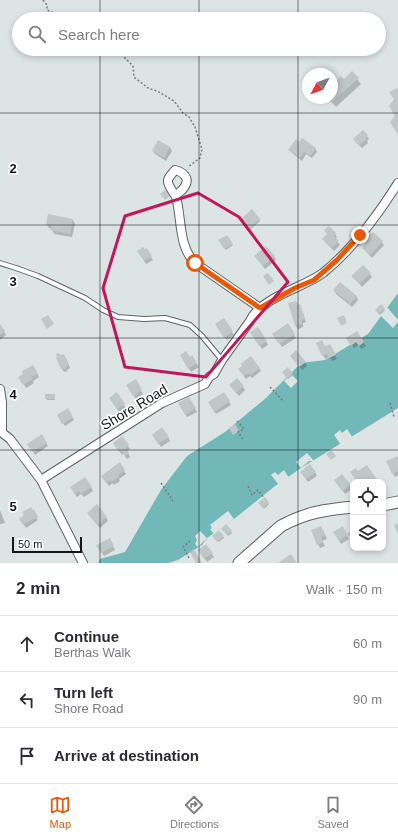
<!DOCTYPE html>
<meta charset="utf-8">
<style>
:root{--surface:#fff;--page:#f7f7f7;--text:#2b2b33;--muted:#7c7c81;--line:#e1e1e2;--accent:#ea580c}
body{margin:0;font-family:Helvetica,sans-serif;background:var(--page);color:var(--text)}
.controls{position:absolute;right:12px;bottom:12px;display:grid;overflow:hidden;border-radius:8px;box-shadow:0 2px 6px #0003}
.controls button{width:36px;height:36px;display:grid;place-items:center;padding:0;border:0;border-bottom:1px solid var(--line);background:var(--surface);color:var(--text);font:20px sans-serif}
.compass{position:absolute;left:302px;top:68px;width:36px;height:36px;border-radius:50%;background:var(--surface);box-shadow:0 2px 6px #0003;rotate:229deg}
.scale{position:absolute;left:12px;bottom:10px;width:70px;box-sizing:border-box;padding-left:4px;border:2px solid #151717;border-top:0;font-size:11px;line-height:14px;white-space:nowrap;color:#151717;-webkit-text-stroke:3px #fff;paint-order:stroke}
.stop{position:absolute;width:12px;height:12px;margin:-9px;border:3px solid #ea580c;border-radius:50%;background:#fff}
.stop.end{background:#ea580c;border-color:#fff;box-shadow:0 1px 4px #0008}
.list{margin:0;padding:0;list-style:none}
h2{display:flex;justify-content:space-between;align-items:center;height:52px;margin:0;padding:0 16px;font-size:17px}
h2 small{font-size:13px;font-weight:400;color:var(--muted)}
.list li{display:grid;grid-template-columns:26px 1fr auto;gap:12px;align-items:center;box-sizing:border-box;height:56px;padding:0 16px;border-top:1px solid var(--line)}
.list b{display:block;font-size:15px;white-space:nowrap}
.list p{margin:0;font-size:13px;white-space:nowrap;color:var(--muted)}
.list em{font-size:13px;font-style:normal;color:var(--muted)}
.icon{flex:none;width:22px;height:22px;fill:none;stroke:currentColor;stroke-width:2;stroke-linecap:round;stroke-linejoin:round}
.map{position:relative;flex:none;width:398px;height:563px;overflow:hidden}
.search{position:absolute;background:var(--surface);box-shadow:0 2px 6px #0003;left:12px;right:12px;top:12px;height:44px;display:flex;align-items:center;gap:10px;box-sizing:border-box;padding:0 14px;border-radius:22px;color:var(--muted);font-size:15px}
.sheet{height:220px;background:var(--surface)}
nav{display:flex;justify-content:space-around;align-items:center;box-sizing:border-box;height:56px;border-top:1px solid var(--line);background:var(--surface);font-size:11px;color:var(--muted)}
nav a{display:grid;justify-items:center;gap:2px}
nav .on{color:var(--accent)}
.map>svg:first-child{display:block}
.water{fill:#73b8b9}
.pier{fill:#dde4e4}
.shadow{fill:#0003}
.building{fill:#c0c7c7}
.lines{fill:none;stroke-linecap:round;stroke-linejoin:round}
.service-casing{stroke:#5e6464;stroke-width:6}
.minor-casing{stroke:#5e6464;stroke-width:10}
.secondary-casing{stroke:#5e6464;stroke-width:13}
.path{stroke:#777b7b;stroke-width:1.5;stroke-dasharray:2 2;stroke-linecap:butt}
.service{stroke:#fff;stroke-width:4}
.minor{stroke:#fff;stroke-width:8}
.secondary{stroke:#fff;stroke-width:11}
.route{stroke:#ea580c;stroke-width:5}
.marked{fill:none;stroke:#c2185b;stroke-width:3;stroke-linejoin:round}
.grid{fill:none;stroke:#151717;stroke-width:1;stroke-opacity:0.55}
.labels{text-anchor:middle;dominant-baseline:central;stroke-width:3.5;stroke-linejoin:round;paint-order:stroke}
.street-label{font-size:14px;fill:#151717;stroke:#fff}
.grid-label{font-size:13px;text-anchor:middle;font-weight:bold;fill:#151717;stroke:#fff;stroke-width:3.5;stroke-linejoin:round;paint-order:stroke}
</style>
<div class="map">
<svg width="398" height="563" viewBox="0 0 398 563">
<rect width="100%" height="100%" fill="#dde4e4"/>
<!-- water -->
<path class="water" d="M398 293V408L301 468 275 486 234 519 207 538 202 545 178 560 168 563H98L100 559 125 552 161 490 187 456 225 432 266 398 301 363 325 360 368 334Z"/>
<!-- pier -->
<path class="pier" d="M386 306 398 320V322L393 328 380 315Z
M291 371 293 376 298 381 291 388 284 381 287 378 285 376Z
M347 429 353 438 341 445 334 435 340 430 342 433Z
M307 453 314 461H309L301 468 296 462Z
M284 470 289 478 279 485 271 475 275 472 278 475Z
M228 511 234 519 214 534 210 529 212 528 210 525Z
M200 531 207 538 198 547 195 544 197 540 195 536Z"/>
<!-- shadow -->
<path class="shadow" d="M352 73 361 84 336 107 328 98H332V86L344 80Z
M367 136 369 139 367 141 368 143 362 148 356 142Z
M299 143 315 148 317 152 312 158 306 154 302 161 292 153 290 150Z
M170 147 172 151 166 161 155 154 153 151Z
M259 219 260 221 250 230 243 221Z
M73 220 75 224 72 237 54 234 52 229 49 228 47 225Z
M373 233 384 245 372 258 363 248 367 244 364 238 370 236Z
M335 234 337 237 335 239 340 245 334 251 325 242Z
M227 236 233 245 226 250 220 240Z
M146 249 153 260 146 264 138 251Z
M274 256 276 260 265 269 256 257Z
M370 274 372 277 362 287 353 276Z
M334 290 356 296 358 300 352 307 336 294Z
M300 305 306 322 303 323V327L298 329 296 326 298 306Z
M381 305 385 310 380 315 377 312Z
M223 319 234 335 227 340 218 328Z
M0 325 6 335 0 340Z
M288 325 296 338 282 347 273 334Z
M357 332 366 346 361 349 359 345 354 348 347 338Z
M254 336 266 341 268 345 262 349Z
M317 344 325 347 332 348 337 359 332 361 330 357 325 359Z
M181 355 189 358 192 357 199 367 191 372Z
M66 358 70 368 67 370 68 371 64 372 62 369Z
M293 359 305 362 307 366 302 370Z
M33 366 39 377 33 381 34 383 26 388 20 378Z
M259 368 261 371 252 378 250 376 246 379 241 372Z
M292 373 293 375 288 379 284 374Z
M237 379 245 390 239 396 232 388Z
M135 381 143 394 136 399 127 386Z
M223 393 231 405 216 414 209 403Z
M46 395H54L55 400H47Z
M189 398 197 412 187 417 179 403Z
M112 401 124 405 126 408 119 412Z
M67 410 74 420 65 426 58 416Z
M42 436 48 446 35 455 29 444Z
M168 437 170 441 161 447 155 438Z
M122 438 130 449 127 451 130 457 127 459 123 453 122 455 116 446Z
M398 457V475L395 477 393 473Z
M119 463 126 474 119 479 120 481 114 485 113 483 109 486 104 479Z
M315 472 317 476 308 482 303 475Z
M342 475 352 489 345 494 337 483Z
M91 487 93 491 84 497 81 494 77 497 73 491Z
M265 499 269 504 264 509 260 504Z
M0 510 5 523 0 524Z
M34 511 38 517 36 518 38 520 26 528 20 519Z
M90 516 106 517 108 521 100 528Z
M342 527 349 539 341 544 335 532Z
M223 530 231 531 232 533 228 536Z
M323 530 327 539 322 541 325 546 320 548 312 531Z
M219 532 224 538 219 542 214 537Z
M383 534 386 538 383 540Z
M109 539 115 550 104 556 98 546Z
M206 546 214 557 207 562 199 550Z"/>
<!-- building -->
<path class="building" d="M352 71 359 78 332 102 328 98H332V85L341 76 344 79Z
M397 88 398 90V135L390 122 395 116 389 106 394 99 389 92Z
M363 130 368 135 366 137 367 139 359 146 353 139Z
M302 138 316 148 310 156 304 152 300 158 288 150 296 139 299 142Z
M158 140 170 147 164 158 152 151Z
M167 189 172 195 165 200 160 194Z
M252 209 260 219 249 229 240 220Z
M48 214 73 219 70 234 50 230 51 226 46 225Z
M329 226 336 233 334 236 339 241 331 248 322 239 327 234 324 230Z
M373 232 383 241 370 255 362 248 366 243 363 241 365 239 363 238 368 233 370 235Z
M227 235 233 244 224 249 218 240Z
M266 246 275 256 263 266 254 256Z
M143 247 145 249 147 248 152 256 144 261 137 251Z
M363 265 371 273 359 284 351 276Z
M268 273 274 281 269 285 263 276Z
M340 282 357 296 350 304 333 290Z
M296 301 298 305 300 304 305 319 302 320V324L295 326 288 303Z
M381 304 385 308 379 314 375 310Z
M48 315 54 324 47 329 41 319Z
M344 315 347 323 341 326 337 318Z
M224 318 233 331 224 338 215 324Z
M288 323 295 334 279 344 272 334Z
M0 324 5 331 0 335Z
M258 327 267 341 259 346 250 332Z
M357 331 364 342 359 346 356 342 351 346 346 338Z
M322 340 325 346 330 344 336 355 329 358 327 354 322 356 316 343Z
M296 350 306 362 299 367 290 356Z
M186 351 190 357 192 355 197 363 188 369 180 355Z
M59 353 61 355 64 354 69 365 66 366 67 368 64 369 63 368 61 369 56 358 57 357 56 354Z
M251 356 260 368 250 375 248 373 244 376 238 369 242 366 241 364Z
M33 365 38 374 32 377 33 379 23 385 18 377 23 374 22 371Z
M288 367 293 373 287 378 282 372Z
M237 378 244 386 236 393 229 385Z
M136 379 142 390 133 396 126 385Z
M117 392 125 404 117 409 109 398Z
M224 392 230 401 214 412 208 402Z
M45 394H55V399H45Z
M189 397 196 408 185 415 178 403Z
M68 408 73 417 62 424 57 415Z
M235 424 239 431 233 435 229 428Z
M162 427 169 437 158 444 152 435Z
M42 434 47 443 32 452 27 444Z
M122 436 129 445 125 448 129 453 125 456 121 451 119 452 113 443Z
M331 450 336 456 331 460 326 454Z
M398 456V471L392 474 386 461Z
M120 462 125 470 118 475 119 477 111 482 110 480 106 483 101 476Z
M310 464 316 472 306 479 300 472Z
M367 465 378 481 377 482H368L367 480 364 482H357L350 472 356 468 358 471Z
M342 474 351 485 342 491 334 480Z
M85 477 92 487 81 494 79 491 75 494 70 487Z
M265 497 269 502 263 508 258 503Z
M97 504 107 517 97 525 87 513Z
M31 507 33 510 34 509 36 513 35 514 37 517 23 525 19 519 24 515 22 512Z
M398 523V535L394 525Z
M226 524 232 531 227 535 221 529Z
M321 526 325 535 321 537 323 542 317 545 311 530Z
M343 526 347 534 353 529V537L351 538 348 535 339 541 333 532Z
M219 530 224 536 217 542 212 536Z
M110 538 114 546 101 553 96 545Z
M206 544 213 553 204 559 198 550Z
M194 549 202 563H196L190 552Z
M291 554 297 563H278Z"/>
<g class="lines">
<defs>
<path id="service" d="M0 263 16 268 38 276 85 298 103 310 118 317 144 319 165 318 190 325 202 336 222 360"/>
<path id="minor" d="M175 195C179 193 183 190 185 186 190 178 183 172 175 170 173 173 169 176 168 180 167 186 174 192 176 197 182 218 178 246 195 263L260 308
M0 389 2 402V432
M0 431 10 439 41 480 83 563
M41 480 162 403 205 384 209 377 214 374 222 360 250 321C261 297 303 288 323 273 354 248 378 215 398 183"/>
<path id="secondary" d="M383 505 398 502
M239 563 281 526C307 512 324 510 353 507"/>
</defs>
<!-- service casing -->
<use href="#service" class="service-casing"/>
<!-- minor casing -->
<use href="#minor" class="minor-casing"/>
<!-- secondary casing -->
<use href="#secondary" class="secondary-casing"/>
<!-- path -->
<path class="path" d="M43 0 47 5V10L66 18H77L78 19
M107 49 118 51 133 66 134 77 148 88 157 91 174 101 183 113 189 117 195 127 202 149 200 158 188 167
M270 387 284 402
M390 403 394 417
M237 421 244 429 238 432 244 441
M161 483 173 501
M248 486 252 495 258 490 264 498
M189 558 183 547 190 541"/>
<!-- service -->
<use href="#service" class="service"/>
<!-- minor -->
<use href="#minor" class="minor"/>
<!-- secondary -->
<use href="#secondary" class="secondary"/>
</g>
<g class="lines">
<!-- route -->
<path class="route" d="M195 263 260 308 295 288 314 280 337 260 360 235"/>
</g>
<!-- marked area -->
<path class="marked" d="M198 193 239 217 288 282 206 377 125 367 103 288 125 216Z"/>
<!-- grid -->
<path class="grid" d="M100 0V19M199 0V19M298 0V19M100 49V563M199 49V563M298 49V563M0 113H398M0 225H398M0 338H398M0 450H398"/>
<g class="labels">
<!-- street labels -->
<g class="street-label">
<text transform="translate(134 407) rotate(-31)">Shore Road</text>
</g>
</g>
<g class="grid-label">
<text x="13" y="173">2</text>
<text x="13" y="286">3</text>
<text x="13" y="399">4</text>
<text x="13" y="511">5</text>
</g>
</svg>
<div class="controls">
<button><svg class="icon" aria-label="locate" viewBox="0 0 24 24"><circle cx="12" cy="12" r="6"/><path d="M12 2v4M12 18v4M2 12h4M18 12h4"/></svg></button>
<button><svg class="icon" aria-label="layers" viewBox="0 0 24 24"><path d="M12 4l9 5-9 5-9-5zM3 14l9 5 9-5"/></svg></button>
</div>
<svg class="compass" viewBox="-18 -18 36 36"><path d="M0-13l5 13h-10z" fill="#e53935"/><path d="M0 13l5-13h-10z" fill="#7c7c81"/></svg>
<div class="scale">50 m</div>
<div class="stop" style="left:195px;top:263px"></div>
<div class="stop end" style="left:360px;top:235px"></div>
<div class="search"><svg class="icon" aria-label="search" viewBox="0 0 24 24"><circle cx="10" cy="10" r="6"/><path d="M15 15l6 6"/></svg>Search here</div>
</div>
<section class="sheet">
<h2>2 min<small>Walk · 150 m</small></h2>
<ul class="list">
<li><svg class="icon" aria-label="ahead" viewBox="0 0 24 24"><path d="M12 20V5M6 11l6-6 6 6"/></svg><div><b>Continue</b><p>Berthas Walk</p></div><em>60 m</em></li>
<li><svg class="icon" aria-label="left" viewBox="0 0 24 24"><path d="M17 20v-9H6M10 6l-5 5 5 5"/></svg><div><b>Turn left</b><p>Shore Road</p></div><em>90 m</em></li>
<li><svg class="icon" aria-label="arrive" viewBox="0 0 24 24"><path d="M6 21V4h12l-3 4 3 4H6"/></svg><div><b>Arrive at destination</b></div></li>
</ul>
</section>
<nav>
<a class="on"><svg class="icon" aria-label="map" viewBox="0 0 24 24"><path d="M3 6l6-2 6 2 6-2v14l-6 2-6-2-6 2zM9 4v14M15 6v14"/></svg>Map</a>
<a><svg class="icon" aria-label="directions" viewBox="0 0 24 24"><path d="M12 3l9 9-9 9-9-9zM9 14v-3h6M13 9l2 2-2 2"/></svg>Directions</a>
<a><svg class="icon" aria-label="saved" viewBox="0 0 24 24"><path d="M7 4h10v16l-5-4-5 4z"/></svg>Saved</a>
</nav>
